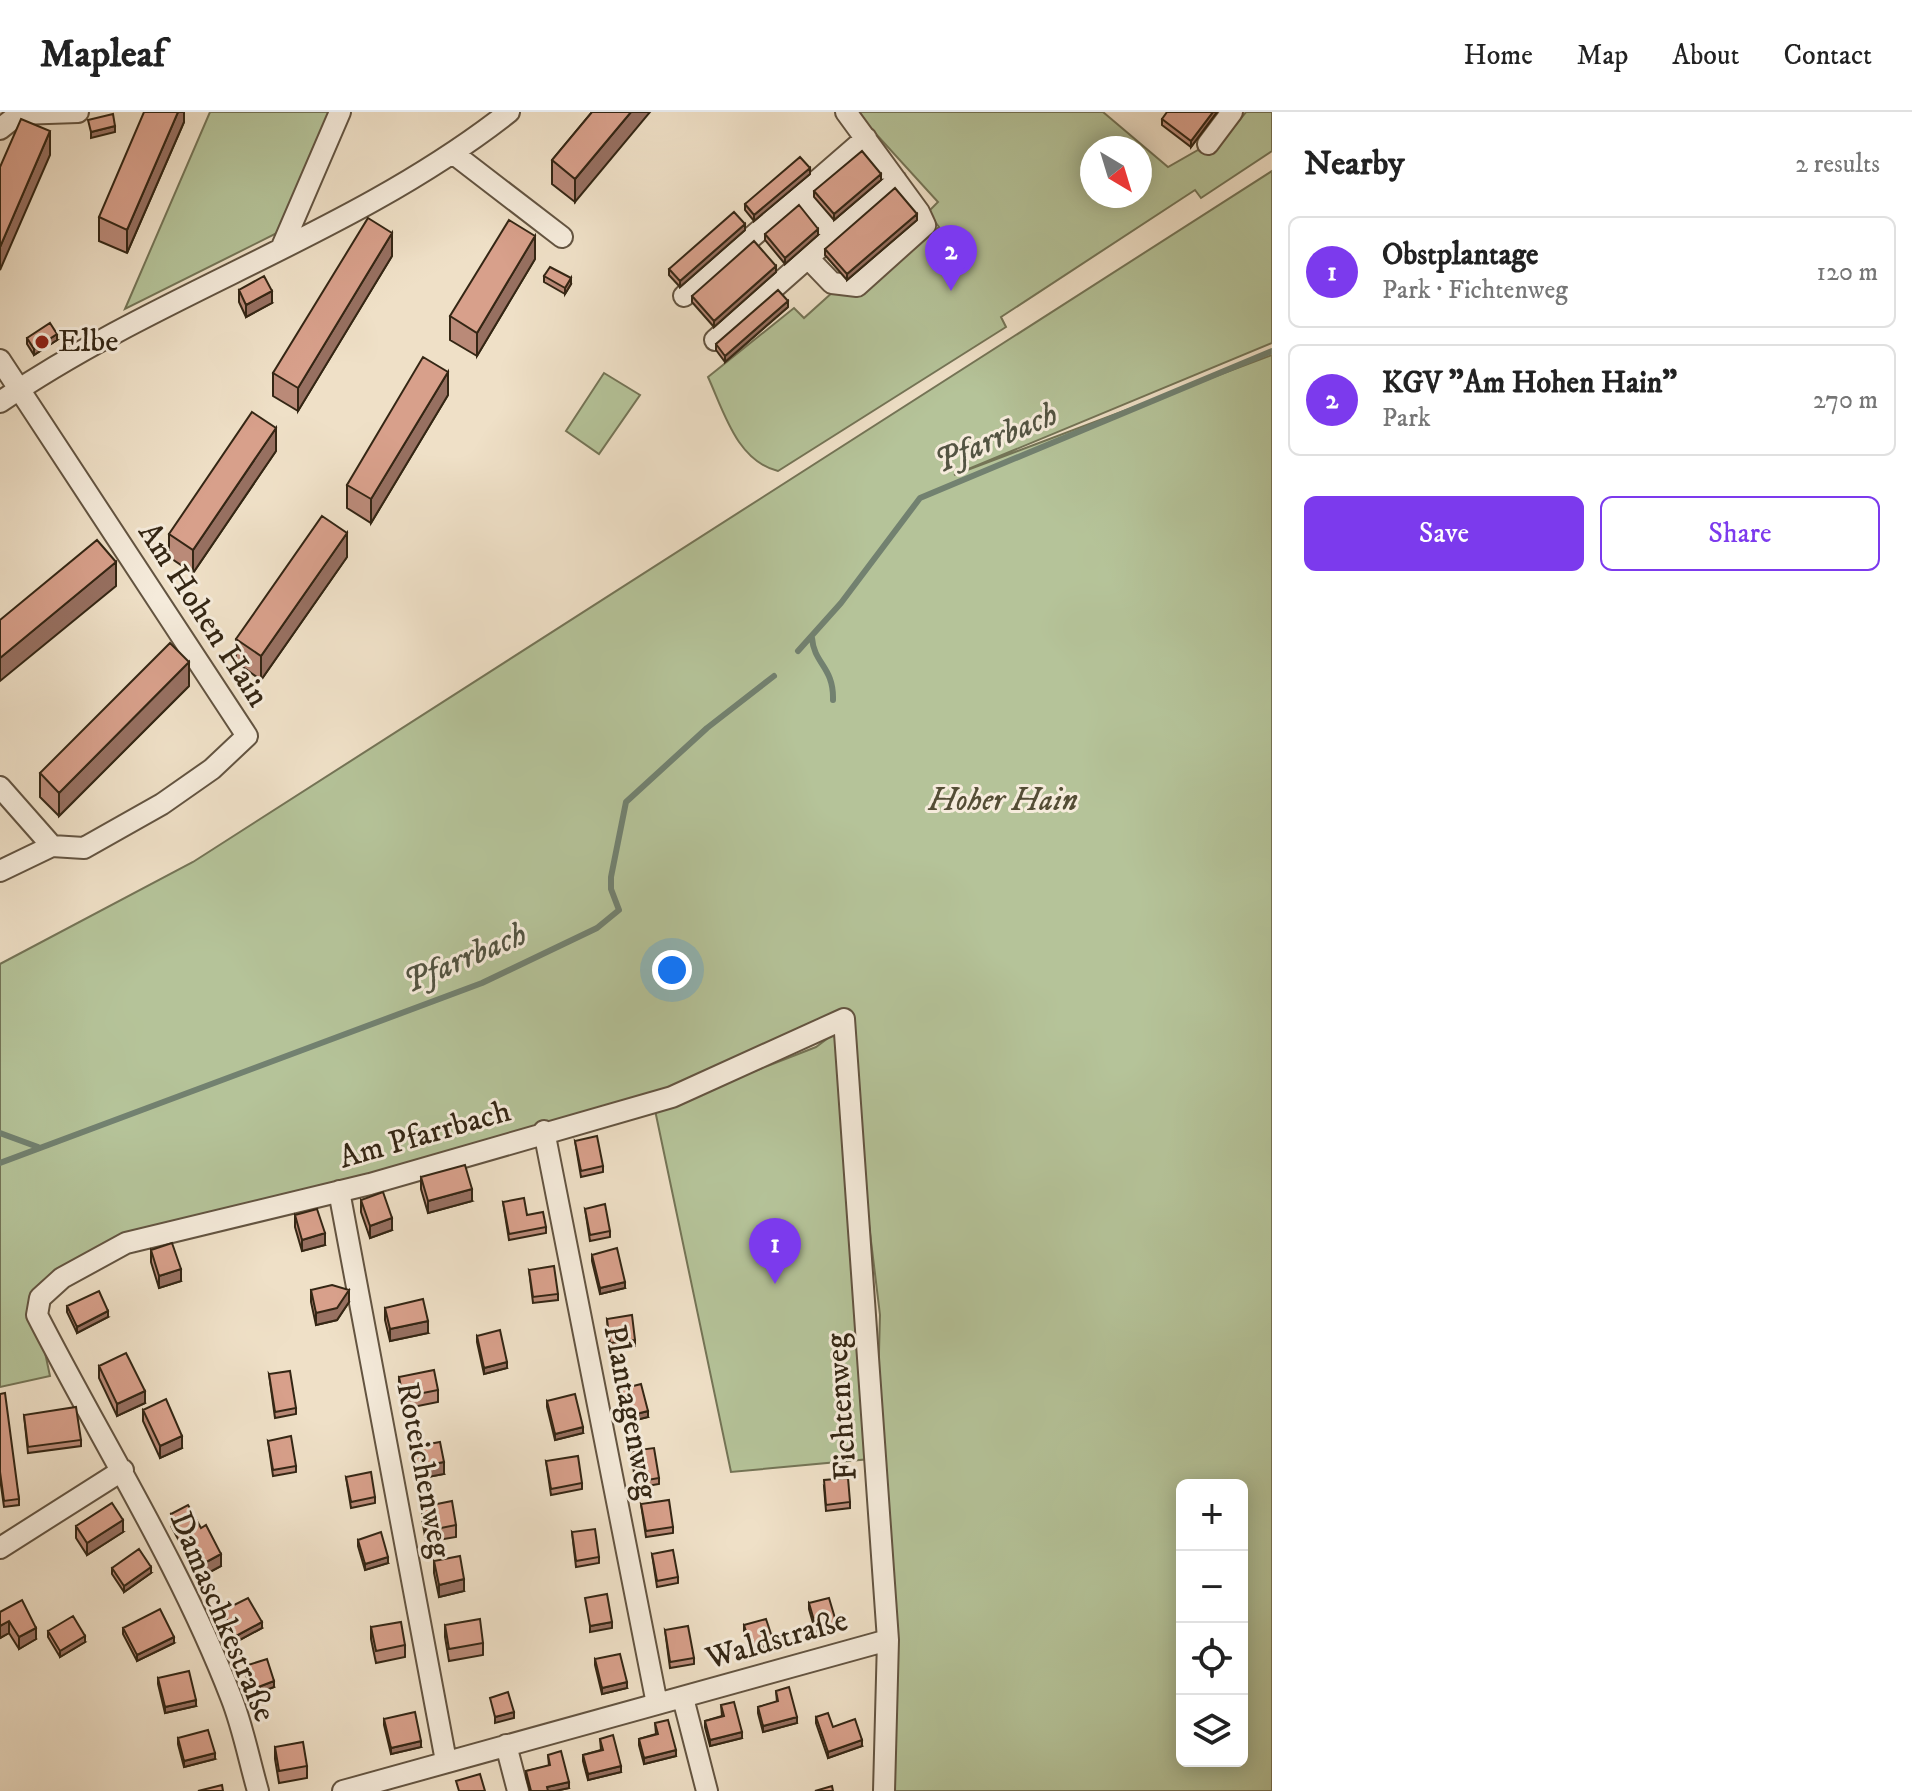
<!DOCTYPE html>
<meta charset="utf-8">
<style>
:root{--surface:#fff;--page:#f2f2f2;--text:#222;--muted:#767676;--line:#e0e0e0;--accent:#7c3aed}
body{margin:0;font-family:"IM FELL DW Pica",serif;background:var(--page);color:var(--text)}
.controls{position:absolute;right:24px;bottom:24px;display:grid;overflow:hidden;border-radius:12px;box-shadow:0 4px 20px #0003}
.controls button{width:72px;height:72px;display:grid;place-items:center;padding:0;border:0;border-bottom:2px solid var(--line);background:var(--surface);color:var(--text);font:40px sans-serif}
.compass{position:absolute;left:1080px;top:24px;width:72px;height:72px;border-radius:50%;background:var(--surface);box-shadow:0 4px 20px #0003;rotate:142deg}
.you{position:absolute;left:672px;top:858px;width:28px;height:28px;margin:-20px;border:6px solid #fff;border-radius:50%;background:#1a73e8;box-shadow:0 0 0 12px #1a73e833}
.badge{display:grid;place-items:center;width:52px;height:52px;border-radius:50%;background:var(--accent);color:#fff;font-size:26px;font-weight:700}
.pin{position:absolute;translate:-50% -66px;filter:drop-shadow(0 2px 4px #0008)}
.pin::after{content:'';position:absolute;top:42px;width:28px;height:24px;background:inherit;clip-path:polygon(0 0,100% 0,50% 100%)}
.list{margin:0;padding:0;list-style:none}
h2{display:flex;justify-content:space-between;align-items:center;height:104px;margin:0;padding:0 32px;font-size:34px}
h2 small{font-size:26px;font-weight:400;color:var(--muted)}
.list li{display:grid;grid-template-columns:52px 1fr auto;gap:24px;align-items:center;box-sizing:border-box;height:112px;margin:0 16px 16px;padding:0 16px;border:2px solid var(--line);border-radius:12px}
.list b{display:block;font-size:30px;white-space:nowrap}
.list p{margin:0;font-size:26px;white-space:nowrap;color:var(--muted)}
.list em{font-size:26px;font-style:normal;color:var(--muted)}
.actions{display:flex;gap:16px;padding:24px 32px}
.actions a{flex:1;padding:18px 0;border:2px solid var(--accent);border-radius:12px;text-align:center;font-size:28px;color:var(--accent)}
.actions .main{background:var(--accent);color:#fff}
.icon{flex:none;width:44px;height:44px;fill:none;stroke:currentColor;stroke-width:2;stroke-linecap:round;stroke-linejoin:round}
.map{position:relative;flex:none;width:1272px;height:1679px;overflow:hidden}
header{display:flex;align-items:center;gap:48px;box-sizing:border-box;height:112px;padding:0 40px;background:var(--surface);border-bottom:2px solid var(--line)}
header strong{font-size:38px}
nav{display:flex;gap:44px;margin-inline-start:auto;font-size:28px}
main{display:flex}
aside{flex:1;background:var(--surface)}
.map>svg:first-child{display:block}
.green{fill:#b5c399;stroke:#747456;stroke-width:2;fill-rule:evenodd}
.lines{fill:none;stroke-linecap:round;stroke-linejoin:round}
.stream{stroke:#728170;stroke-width:6}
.minor-casing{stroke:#635441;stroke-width:24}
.minor{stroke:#f5ebdb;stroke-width:20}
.wall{fill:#ba8a78;stroke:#342614;stroke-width:2}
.shaded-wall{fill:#977061;stroke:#342614;stroke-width:2}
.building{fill:#d8a08b;stroke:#342614;stroke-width:2}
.poi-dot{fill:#8f2418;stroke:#f5ebdb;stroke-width:3}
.labels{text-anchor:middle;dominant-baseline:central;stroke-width:6;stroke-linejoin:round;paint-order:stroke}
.poi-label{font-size:32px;fill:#342614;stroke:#f5ebdb;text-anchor:start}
.street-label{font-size:32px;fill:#342614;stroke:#f5ebdb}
.park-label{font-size:32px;font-style:italic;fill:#544d35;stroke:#f5ebdb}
.water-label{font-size:34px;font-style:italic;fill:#535442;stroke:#f5ebdb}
</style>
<header>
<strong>Mapleaf</strong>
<nav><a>Home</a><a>Map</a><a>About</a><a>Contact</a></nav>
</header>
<main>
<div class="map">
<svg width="1272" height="1679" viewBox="0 0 1272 1679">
<rect width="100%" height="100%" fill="#efe0c7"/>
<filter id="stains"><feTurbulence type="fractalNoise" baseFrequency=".0025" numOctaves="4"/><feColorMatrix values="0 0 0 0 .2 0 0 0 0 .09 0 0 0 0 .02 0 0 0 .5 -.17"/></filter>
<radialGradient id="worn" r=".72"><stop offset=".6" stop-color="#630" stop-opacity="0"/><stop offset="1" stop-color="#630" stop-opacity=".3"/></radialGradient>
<!-- green -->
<path class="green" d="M210 0H332L277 121 125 197Z
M856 0H1103L1168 55 1198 38 1214 39 1246 0H1272V39L1201 86 1195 78 1001 205 1006 215 778 359C737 349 724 300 708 265L794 196 804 206 834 179 860 180 939 115 928 100 938 90ZM1092 36H1140V84H1092Z
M1272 59V231L954 363 1272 243V1679H884L876 1352 880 1203 844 907 672 985 126 1131 62 1166 37 1203 50 1264 0 1275V852L193 750ZM1182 1373H1242V1649H1182Z
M604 261 640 283 599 342 566 319Z
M840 917 870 1347 731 1360 655 998 816 935Z"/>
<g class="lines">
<!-- stream -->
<path class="stream" d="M812 526C814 552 834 555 833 588
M798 539 841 491 920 386 1272 239
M0 1021 38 1035
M0 1051 482 871 597 816 619 798 611 777V765L626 690 707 616 774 564"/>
<defs>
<path id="minor" d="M0 17 19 2 78 0
M1208 32 1232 0
M454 42 562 125
M800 83 834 124
M281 137 340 0
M808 146 832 171 857 174 925 113 919 100 846 0
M684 184 866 26
M715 228 896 68
M0 248 247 624 212 657 162 692 84 736 52 734 0 675
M0 290C162 179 354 122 509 0
M0 759 52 734
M544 1019 657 1592
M339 1079 446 1649
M0 1436 123 1358
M683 1586 707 1679
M506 1633 518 1679
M258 1679C249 1648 243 1615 231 1585 179 1451 102 1330 37 1203L40 1186 62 1166 126 1131 370 1072 672 985 844 907 888 1528 884 1679
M343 1679 888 1528"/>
</defs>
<!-- minor casing -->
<use href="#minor" class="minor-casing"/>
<!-- minor -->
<use href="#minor" class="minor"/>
</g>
<!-- wall -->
<path class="wall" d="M184 0V10L127 141 99 129V105Z
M592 0 575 90 552 72V48Z
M1217 0 1191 35 1162 13V7Z
M810 62 754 109 745 98V92Z
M881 68 834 108 814 85V79Z
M917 108 847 168 825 143V137Z
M745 118 680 175 669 163V157Z
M765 122 818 123 785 152 765 128Z
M392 144 298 299 273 284V261Z
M535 147 477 244 450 228V204Z
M776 160 714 215 692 190V184Z
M544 164 571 172 565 182 544 170Z
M239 178 272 191 246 205 239 190Z
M788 195 725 250 716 238V232Z
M27 226 57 228 34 243 27 232Z
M448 283 371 411 347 396V373Z
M276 339 193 461 169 445V422Z
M347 445 261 568 236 550V527Z
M189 574 59 704 40 685V661Z
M575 1029 603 1054V1060L581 1065Z
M421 1065 472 1089 428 1101 421 1077Z
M361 1088 392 1118 370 1126 361 1100Z
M503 1090 527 1103 546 1115V1121L509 1128Z
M585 1097 610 1119V1125L590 1129Z
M295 1103 325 1133 302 1139 295 1115Z
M151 1138 181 1169 159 1176 151 1150Z
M592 1143 625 1176 600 1182 592 1149Z
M529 1158 558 1182V1188L533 1191Z
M311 1178 349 1190 337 1208 316 1213 311 1190Z
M67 1194 108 1205 77 1221 67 1200Z
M385 1196 428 1221 390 1229 385 1208Z
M607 1207 635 1228V1234L610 1237Z
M477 1224 507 1256 484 1262 477 1230Z
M99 1254 145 1291 117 1304 99 1266Z
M269 1262 296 1296V1302L275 1306Z
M399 1265 438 1278V1290L403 1297 399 1277Z
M618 1278 648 1305 624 1311 618 1284Z
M0 1282 19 1387V1393L4 1395 0 1366Z
M547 1289 583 1321 555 1328 547 1295Z
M143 1298 182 1336 160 1346 143 1309Z
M24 1303 81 1328V1334L28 1341Z
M268 1329 296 1354V1360L273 1364Z
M413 1335 444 1362 417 1367 413 1347Z
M631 1339 659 1366V1372L636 1376Z
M546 1349 582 1371V1377L551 1383Z
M346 1365 375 1385V1391L351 1396Z
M824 1374 850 1390V1396L826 1399Z
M641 1392 673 1415V1421L646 1425Z
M422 1395 456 1413V1425L426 1430 422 1407Z
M171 1402 201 1416 221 1454 199 1466 171 1414Z
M76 1414 123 1420 87 1443 76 1426Z
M572 1420 599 1445V1451L576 1455Z
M358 1428 388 1451 365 1458 358 1434Z
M652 1442 678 1465V1471L657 1475Z
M434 1449 464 1479 439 1485 434 1461Z
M112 1456 151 1461 124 1480 112 1462Z
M809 1491 837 1519 817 1525 809 1497Z
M222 1499 262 1516 236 1530 222 1505Z
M0 1500 36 1527 19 1537 9 1521 0 1526Z
M445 1513 483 1531V1543L449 1549 445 1525Z
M744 1513 774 1537 752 1544 744 1519Z
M371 1515 405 1533V1545L376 1551 371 1527Z
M123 1516 174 1531 137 1549 123 1522Z
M665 1518 694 1546V1552L670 1556Z
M48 1519 85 1530 60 1545 48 1525Z
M595 1547 627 1576 602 1582 595 1553Z
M245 1554 274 1575 253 1583 245 1560Z
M158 1566 196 1594 165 1601 158 1572Z
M776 1579 797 1611 763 1620 758 1601V1595L777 1590Z
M721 1593 742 1626 710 1634 705 1615V1609L722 1604Z
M816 1605 833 1615 862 1634 828 1646 816 1611Z
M384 1607 421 1635 391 1642 384 1613Z
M655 1611 676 1644 644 1652 639 1633V1627L656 1622Z
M178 1626 215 1647 184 1655 178 1632Z
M600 1627 621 1660 588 1668 583 1649V1643L601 1638Z
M275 1635 307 1654V1666L279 1671 275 1647Z
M548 1643 569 1676 555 1679H530L526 1665V1659L549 1654Z"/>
<!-- shaded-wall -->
<path class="shaded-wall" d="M178 0H184V10L127 141V118Z
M631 0H650L575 90V67Z
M1213 0H1217L1191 35V29Z
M115 14V20L91 26V20Z
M50 19V43L0 158V135Z
M810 56V62L754 109V103Z
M881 62V68L834 108V102Z
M917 102V108L847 168V162Z
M745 112V118L680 175V169Z
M818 117V123L785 152V146Z
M392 121V144L298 299V276Z
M535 124V147L477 244V221Z
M776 154V160L714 215V209Z
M571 166V172L565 182V176Z
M272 179V191L246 205V193Z
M788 189V195L725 250V244Z
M57 222V228L34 243V237Z
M448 260V283L371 411V387Z
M276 316V339L193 461V438Z
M347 421V445L261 568V544Z
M116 450V474L0 569V546Z
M189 550V574L59 704V681Z
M472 1077V1089L428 1101V1089Z
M392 1106V1118L370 1126V1114Z
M325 1121V1133L302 1139V1128Z
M181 1157V1169L159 1176V1164Z
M625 1170V1176L600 1182V1176Z
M349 1178V1190L337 1208 316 1213V1201Z
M108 1199V1205L77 1221V1215Z
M428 1209V1221L390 1229V1217Z
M507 1250V1256L484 1262V1256Z
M145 1279V1291L117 1304V1292Z
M648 1299V1305L624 1311V1305Z
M583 1315V1321L555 1328V1322Z
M182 1324V1336L160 1346V1334Z
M444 1350V1362L417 1367V1355Z
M123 1408V1420L87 1443V1431Z
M221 1442V1454L199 1466V1454Z
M388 1445V1451L365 1458V1452Z
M151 1455V1461L124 1480V1474Z
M464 1467V1479L439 1485V1473Z
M9 1509V1521L0 1526V1514Z
M262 1510V1516L236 1530V1524Z
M612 1510V1516L590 1520V1514Z
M837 1513V1519L817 1525V1519Z
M36 1516V1527L19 1537V1525Z
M85 1524V1530L60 1545V1539Z
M174 1525V1531L137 1549V1543Z
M774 1531V1537L752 1544V1538Z
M274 1569V1575L253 1583V1577Z
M627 1570V1576L602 1582V1576Z
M196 1588V1594L165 1601V1595Z
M514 1600V1606L495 1611V1605Z
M797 1605V1611L763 1620V1614Z
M742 1620V1626L710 1634V1628Z
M862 1628V1634L828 1646V1640Z
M421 1629V1635L391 1642V1636Z
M676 1638V1644L644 1652V1646Z
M215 1641V1647L184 1655V1649Z
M621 1654V1660L588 1668V1662Z
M569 1670V1676L555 1679H547V1675Z"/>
<!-- building -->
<path class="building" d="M144 0H178L127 118 99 105Z
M592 0H631L575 67 552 48Z
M1167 0H1213L1191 29 1162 7Z
M113 2 115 14 91 20 88 8Z
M21 7 50 19 0 135V55Z
M862 39 881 62 834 102 814 79Z
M800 45 810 56 754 103 745 92Z
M895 76 917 102 847 162 825 137Z
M799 93 818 117 785 146 765 122Z
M734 100 745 112 680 169 669 157Z
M368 106 392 121 298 276 273 261Z
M509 108 535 124 477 221 450 204Z
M754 129 776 154 714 209 692 184Z
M550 155 571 166 565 176 544 164Z
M264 164 272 179 246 193 239 178Z
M778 178 788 189 725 244 716 232Z
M50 211 57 222 34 237 27 226Z
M423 245 448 260 371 387 347 373Z
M252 300 276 316 193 438 169 422Z
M322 404 347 421 261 544 236 527Z
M97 428 116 450 0 546V508Z
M170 531 189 550 59 681 40 661Z
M597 1024 603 1054 581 1059 575 1029Z
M465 1053 472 1077 428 1089 421 1065Z
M383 1080 392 1106 370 1114 361 1088Z
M524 1086 527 1103 543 1100 546 1115 509 1122 503 1090Z
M605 1092 610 1119 590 1123 585 1097Z
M317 1097 325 1121 302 1128 295 1103Z
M172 1131 181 1157 159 1164 151 1138Z
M617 1136 625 1170 600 1176 592 1143Z
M554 1154 558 1182 533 1185 529 1158Z
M332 1173 349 1178 337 1196 316 1201 311 1178Z
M99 1179 108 1199 77 1215 67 1194Z
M423 1187 428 1209 390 1217 385 1196Z
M632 1203 635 1228 610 1231 607 1207Z
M500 1218 507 1250 484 1256 477 1224Z
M126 1241 145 1279 117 1292 99 1254Z
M434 1258 438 1278 403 1285 399 1265Z
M290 1259 296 1296 275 1300 269 1262Z
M641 1272 648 1299 624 1305 618 1278Z
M5 1281 19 1387 4 1389 0 1360V1282Z
M575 1282 583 1315 555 1322 547 1289Z
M166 1287 182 1324 160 1334 143 1298Z
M76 1295 81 1328 28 1335 24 1303Z
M291 1324 296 1354 273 1358 268 1329Z
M440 1330 444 1350 417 1355 413 1335Z
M654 1336 659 1366 636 1370 631 1339Z
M578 1344 582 1371 551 1377 546 1349Z
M371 1360 375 1385 351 1390 346 1365Z
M848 1366 850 1390 826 1393 824 1368Z
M669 1388 673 1415 646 1419 641 1392Z
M452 1389 456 1413 426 1419 422 1395Z
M112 1391 123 1408 87 1431 76 1414Z
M188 1393 201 1416 206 1413 221 1442 199 1454 171 1402Z
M595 1417 599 1445 576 1449 572 1420Z
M381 1420 388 1445 365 1452 358 1428Z
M139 1437 151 1455 124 1474 112 1456Z
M673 1438 678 1465 657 1469 652 1442Z
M460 1444 464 1467 439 1473 434 1449Z
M607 1482 612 1510 590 1514 585 1486Z
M248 1486 262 1510 236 1524 222 1499Z
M829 1486 837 1513 817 1519 809 1491Z
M22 1488 36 1516 19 1525 9 1509 0 1514V1500Z
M160 1497 174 1525 137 1543 123 1516Z
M73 1504 85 1524 60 1539 48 1519Z
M480 1507 483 1531 449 1537 445 1513Z
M766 1507 774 1531 752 1538 744 1513Z
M401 1510 405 1533 376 1539 371 1515Z
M688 1514 694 1546 670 1550 665 1518Z
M620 1542 627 1570 602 1576 595 1547Z
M267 1547 274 1569 253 1577 245 1554Z
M189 1559 196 1588 165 1595 158 1566Z
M789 1575 797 1605 763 1614 758 1595 778 1589 776 1579Z
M508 1580 514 1600 495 1605 490 1586Z
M734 1590 742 1620 710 1628 705 1609 724 1604 721 1593Z
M415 1600 421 1629 391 1636 384 1607Z
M828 1601 833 1615 855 1607 862 1628 828 1640 816 1605Z
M668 1608 676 1638 644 1646 639 1627 658 1622 655 1611Z
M208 1618 215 1641 184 1649 178 1626Z
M613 1623 621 1654 588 1662 583 1643 603 1638 600 1627Z
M303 1630 307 1654 279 1659 275 1635Z
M561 1639 569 1670 547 1675 548 1679H531L526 1659 550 1653 548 1643Z
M480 1662 485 1679H459L456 1669Z
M222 1673 223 1679H198Z
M832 1674 833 1679H815Z"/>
<!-- markers -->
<circle class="poi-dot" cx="42" cy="230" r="8"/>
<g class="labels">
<!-- poi labels -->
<g class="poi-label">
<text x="58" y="230">Elbe</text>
</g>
<!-- street labels -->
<g class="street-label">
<text transform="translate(203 503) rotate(57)">Am Hohen Hain</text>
<text transform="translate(425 1023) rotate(-16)">Am Pfarrbach</text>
<text transform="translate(842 1295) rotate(-94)">Fichtenweg</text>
<text transform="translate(630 1300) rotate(79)">Plantagenweg</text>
<text transform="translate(423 1358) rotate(79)">Roteichenweg</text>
<text transform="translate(222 1505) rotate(67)">Damaschkestraße</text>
<text transform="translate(777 1528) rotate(-16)">Waldstraße</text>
</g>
<!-- park labels -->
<g class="park-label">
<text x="1003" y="689">Hoher Hain</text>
</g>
<!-- water labels -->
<g class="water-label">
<text transform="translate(996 326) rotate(-23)">Pfarrbach</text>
<text transform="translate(465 846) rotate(-23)">Pfarrbach</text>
</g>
</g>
<rect width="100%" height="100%" filter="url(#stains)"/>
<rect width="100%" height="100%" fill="url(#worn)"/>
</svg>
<div class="controls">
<button>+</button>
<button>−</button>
<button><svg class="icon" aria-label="locate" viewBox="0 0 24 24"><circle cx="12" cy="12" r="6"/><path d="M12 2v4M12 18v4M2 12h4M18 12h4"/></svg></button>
<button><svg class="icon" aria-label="layers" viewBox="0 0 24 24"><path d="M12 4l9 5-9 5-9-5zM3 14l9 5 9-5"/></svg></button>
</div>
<svg class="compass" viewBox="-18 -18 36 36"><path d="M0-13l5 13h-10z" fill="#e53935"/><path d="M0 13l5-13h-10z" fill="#767676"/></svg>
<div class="you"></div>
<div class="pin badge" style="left:775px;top:1172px">1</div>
<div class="pin badge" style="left:951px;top:179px">2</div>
</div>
<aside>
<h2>Nearby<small>2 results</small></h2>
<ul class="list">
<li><span class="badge">1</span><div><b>Obstplantage</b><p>Park · Fichtenweg</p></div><em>120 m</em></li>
<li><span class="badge">2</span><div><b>KGV &quot;Am Hohen Hain&quot;</b><p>Park</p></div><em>270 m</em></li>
</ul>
<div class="actions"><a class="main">Save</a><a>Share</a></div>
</aside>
</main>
